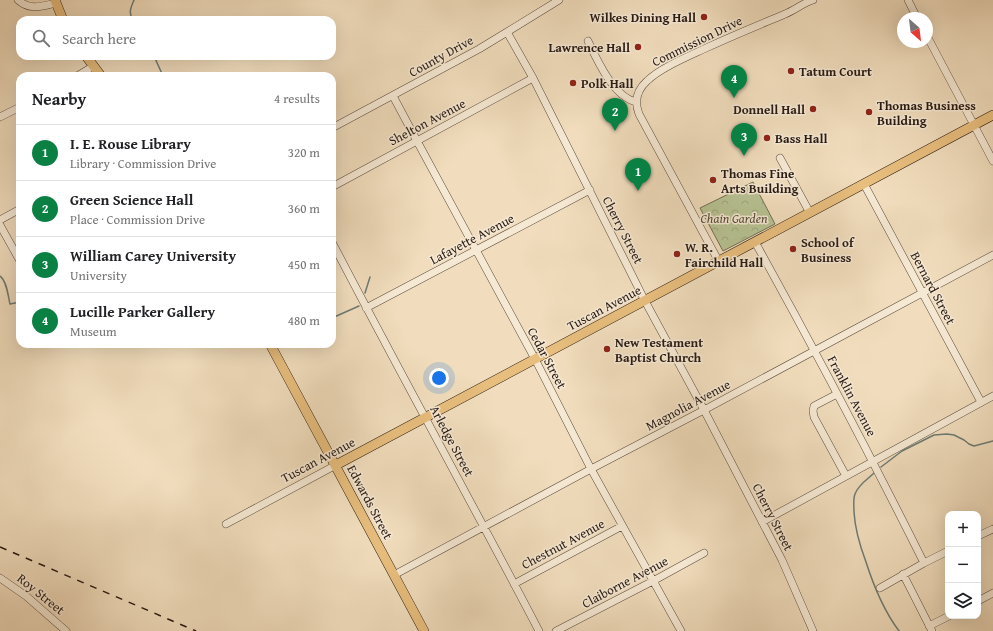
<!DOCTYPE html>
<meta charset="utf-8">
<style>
:root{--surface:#fff;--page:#f6f6f6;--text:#202124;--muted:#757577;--line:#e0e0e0;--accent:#0b8043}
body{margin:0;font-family:"Gentium Book Plus",serif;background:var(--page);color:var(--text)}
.controls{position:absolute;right:12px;bottom:12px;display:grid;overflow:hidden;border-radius:8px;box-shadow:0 4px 16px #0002}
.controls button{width:36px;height:36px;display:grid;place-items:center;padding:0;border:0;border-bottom:1px solid var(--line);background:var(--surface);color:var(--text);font:20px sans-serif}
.compass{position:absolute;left:897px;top:12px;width:36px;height:36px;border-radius:50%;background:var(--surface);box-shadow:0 4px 16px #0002;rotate:152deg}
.you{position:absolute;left:439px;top:378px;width:14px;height:14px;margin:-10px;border:3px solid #fff;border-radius:50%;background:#1a73e8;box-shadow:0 0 0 6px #1a73e833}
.badge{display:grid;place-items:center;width:26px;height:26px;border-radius:50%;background:var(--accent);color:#fff;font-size:13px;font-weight:700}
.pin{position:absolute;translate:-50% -33px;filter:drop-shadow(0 1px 2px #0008)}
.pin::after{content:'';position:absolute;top:21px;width:14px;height:12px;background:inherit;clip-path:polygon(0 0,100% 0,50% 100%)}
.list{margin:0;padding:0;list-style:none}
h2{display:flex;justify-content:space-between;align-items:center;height:52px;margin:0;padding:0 16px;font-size:17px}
h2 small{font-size:13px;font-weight:400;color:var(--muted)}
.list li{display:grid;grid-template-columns:26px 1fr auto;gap:12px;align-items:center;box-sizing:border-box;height:56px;padding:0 16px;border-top:1px solid var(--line)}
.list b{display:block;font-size:15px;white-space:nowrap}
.list p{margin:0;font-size:13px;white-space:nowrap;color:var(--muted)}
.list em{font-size:13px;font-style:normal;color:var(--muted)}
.icon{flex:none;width:22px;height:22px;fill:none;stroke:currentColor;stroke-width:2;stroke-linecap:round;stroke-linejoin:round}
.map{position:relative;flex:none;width:993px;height:631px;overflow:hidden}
.search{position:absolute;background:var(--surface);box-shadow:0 4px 16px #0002;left:16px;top:16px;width:320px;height:44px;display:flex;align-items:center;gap:10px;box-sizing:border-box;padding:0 14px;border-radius:12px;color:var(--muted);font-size:15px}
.panel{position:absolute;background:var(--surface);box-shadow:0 4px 16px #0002;left:16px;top:72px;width:320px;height:276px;border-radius:12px}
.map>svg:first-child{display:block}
.park{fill:url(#park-crowns);stroke:#706e53}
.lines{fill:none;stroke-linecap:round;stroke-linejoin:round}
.stream{stroke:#6d7b74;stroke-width:1.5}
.minor-casing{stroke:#5a4b3e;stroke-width:8}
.major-casing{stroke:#281a13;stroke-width:10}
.minor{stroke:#f6e9d4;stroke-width:7}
.major{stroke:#e8be7e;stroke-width:9}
.rail{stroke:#281a13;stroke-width:1.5;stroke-dasharray:7 7;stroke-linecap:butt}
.poi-dot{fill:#8f2418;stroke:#f6e9d4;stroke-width:1.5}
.labels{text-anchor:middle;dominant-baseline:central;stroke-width:3;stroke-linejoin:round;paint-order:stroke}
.poi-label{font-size:13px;font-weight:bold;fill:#281a13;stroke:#f6e9d4;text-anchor:start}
.street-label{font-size:13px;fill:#281a13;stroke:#f6e9d4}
.park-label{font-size:13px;font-style:italic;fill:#534c39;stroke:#f6e9d4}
</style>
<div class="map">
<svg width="993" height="631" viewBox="0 0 993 631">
<defs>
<pattern id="park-crowns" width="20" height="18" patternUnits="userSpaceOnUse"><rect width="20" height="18" fill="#b7c293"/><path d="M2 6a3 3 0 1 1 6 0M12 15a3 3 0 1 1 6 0" fill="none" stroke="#9da67e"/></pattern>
</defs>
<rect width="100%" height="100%" fill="#f1ddbd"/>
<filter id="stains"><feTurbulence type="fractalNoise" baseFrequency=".005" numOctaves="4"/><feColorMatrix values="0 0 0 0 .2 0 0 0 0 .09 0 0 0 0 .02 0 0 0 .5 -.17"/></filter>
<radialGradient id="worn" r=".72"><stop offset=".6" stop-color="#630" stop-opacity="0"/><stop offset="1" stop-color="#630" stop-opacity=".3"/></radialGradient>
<!-- park -->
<path class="park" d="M753 182 775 224 723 251 700 208Z"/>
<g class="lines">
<!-- stream -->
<path class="stream" d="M133 20C128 13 131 7 134 0
M154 56 163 76
M0 276C7 281 8 296 10 304L20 302
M365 293 370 277
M332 318 359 306
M881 467 902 451 934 435 947 434 954 435 964 440 969 444 974 446 993 441
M874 473C868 479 858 485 855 494 853 499 854 506 854 512 855 530 860 546 866 562 874 587 884 611 899 631"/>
<defs>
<path id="minor" d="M18 0C30 11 42 6 56 3
M908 0 917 18
M507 32 533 78 645 301 704 410 782 560 813 631
M927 36 993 161
M588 41C597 60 614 98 637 102
M77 76 94 66
M393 96 417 141 535 359 591 469 681 631
M0 117 20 107
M332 128 479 49 507 32 559 0
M780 158 810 213
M864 184 981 402
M332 187 533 78
M0 220 20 209
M0 225 20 261
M332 242C400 373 471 501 539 631
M755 242C814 348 870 455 924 563
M719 262 639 114C634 101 637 90 647 81 660 68 689 56 706 48 732 36 759 25 785 14 795 10 803 3 813 0
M366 308 590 190
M837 394 814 406 813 411 814 417 846 476
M762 522 993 396
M226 524 336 465
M978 536 993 529
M903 574 932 631
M394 575 591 469 704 410 993 255
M0 578 26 596 66 631
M514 584 622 526
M880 588 924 563 948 551
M978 601 993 593
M929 626 949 616
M556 631 653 581 704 553"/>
<path id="major" d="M55 0 63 20
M86 56 101 76
M270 344 424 631
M336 465 993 115"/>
</defs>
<!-- minor casing -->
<use href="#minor" class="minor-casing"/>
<!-- major casing -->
<use href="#major" class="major-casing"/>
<!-- minor -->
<use href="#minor" class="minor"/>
<!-- major -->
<use href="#major" class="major"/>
<!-- rail -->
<path class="rail" d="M0 547 196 631"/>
</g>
<!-- markers -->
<g class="poi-dot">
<circle cx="704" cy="17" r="4"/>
<circle cx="638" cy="47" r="4"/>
<circle cx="791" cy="71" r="4"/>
<circle cx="573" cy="83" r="4"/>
<circle cx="813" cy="109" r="4"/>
<circle cx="869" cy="112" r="4"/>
<circle cx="767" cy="138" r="4"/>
<circle cx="713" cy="180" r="4"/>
<circle cx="793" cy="249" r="4"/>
<circle cx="677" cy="254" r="4"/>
<circle cx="607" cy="349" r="4"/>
</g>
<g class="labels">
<!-- poi labels -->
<g class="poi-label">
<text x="696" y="17" text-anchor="end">Wilkes Dining Hall</text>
<text x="630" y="47" text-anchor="end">Lawrence Hall</text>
<text x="799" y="71">Tatum Court</text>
<text x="581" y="83">Polk Hall</text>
<text x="877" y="105">Thomas Business<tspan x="877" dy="15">Building</tspan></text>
<text x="805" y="109" text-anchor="end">Donnell Hall</text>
<text x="775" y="138">Bass Hall</text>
<text x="721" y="173">Thomas Fine<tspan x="721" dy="15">Arts Building</tspan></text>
<text x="801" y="242">School of<tspan x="801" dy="15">Business</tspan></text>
<text x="685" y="247">W. R.<tspan x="685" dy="15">Fairchild Hall</tspan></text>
<text x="615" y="342">New Testament<tspan x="615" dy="15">Baptist Church</tspan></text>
</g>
<!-- street labels -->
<g class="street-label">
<text transform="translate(697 41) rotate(-26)">Commission Drive</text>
<text transform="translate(441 56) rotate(-29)">County Drive</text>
<text transform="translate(427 122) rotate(-28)">Shelton Avenue</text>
<text transform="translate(623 230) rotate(63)">Cherry Street</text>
<text transform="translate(472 239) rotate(-28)">Lafayette Avenue</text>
<text transform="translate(933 288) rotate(62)">Bernard Street</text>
<text transform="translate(604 308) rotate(-28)">Tuscan Avenue</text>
<text transform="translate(547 358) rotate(62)">Cedar Street</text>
<text transform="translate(852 396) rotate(62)">Franklin Avenue</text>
<text transform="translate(688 405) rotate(-28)">Magnolia Avenue</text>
<text transform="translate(452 441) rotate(62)">Arledge Street</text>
<text transform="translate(318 460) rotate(-28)">Tuscan Avenue</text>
<text transform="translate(370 502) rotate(62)">Edwards Street</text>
<text transform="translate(773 517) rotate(63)">Cherry Street</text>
<text transform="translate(563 544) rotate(-28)">Chestnut Avenue</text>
<text transform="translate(625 582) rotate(-28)">Claiborne Avenue</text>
<text transform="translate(41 594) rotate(39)">Roy Street</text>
</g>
<!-- park labels -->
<g class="park-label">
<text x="734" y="218">Chain Garden</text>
</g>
</g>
<rect width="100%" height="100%" filter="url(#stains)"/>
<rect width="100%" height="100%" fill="url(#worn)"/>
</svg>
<div class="controls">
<button>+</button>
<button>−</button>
<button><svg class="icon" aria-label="layers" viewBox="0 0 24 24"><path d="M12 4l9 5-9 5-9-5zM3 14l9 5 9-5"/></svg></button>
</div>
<svg class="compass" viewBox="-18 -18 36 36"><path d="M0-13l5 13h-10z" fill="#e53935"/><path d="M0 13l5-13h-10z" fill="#757577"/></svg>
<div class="you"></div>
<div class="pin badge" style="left:638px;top:191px">1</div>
<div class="pin badge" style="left:615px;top:131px">2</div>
<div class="pin badge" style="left:744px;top:156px">3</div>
<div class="pin badge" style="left:734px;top:98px">4</div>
<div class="search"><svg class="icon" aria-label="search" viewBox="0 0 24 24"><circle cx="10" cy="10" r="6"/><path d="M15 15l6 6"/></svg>Search here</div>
<section class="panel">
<h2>Nearby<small>4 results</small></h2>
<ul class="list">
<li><span class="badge">1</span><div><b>I. E. Rouse Library</b><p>Library · Commission Drive</p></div><em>320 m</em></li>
<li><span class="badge">2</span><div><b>Green Science Hall</b><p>Place · Commission Drive</p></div><em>360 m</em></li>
<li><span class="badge">3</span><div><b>William Carey University</b><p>University</p></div><em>450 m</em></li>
<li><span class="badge">4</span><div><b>Lucille Parker Gallery</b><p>Museum</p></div><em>480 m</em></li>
</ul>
</section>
</div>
